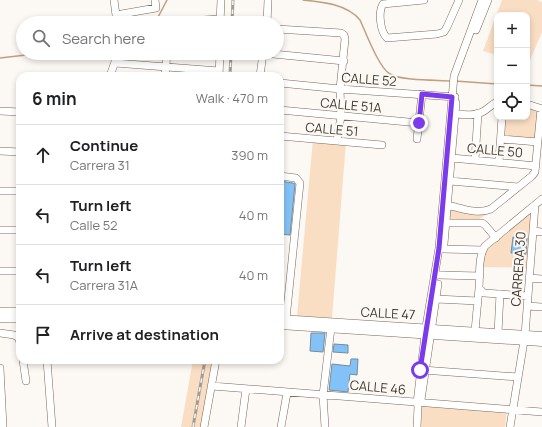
<!DOCTYPE html>
<meta charset="utf-8">
<style>
:root{--surface:#fff;--page:#f6f6f6;--text:#202124;--muted:#757577;--line:#e0e0e0}
body{margin:0;font-family:Manrope,sans-serif;background:var(--page);color:var(--text)}
.controls{position:absolute;right:12px;top:12px;display:grid;overflow:hidden;border-radius:8px;box-shadow:0 2px 6px #0003}
.controls button{width:36px;height:36px;display:grid;place-items:center;padding:0;border:0;border-bottom:1px solid var(--line);background:var(--surface);color:var(--text);font:20px sans-serif}
.stop{position:absolute;width:12px;height:12px;margin:-9px;border:3px solid #7c3aed;border-radius:50%;background:#fff}
.stop.end{background:#7c3aed;border-color:#fff;box-shadow:0 1px 4px #0008}
.list{margin:0;padding:0;list-style:none}
h2{display:flex;justify-content:space-between;align-items:center;height:52px;margin:0;padding:0 16px;font-size:17px}
h2 small{font-size:13px;font-weight:400;color:var(--muted)}
.list li{display:grid;grid-template-columns:26px 1fr auto;gap:12px;align-items:center;box-sizing:border-box;height:60px;padding:0 16px;border-top:1px solid var(--line)}
.list b{display:block;font-size:15px;white-space:nowrap}
.list p{margin:0;font-size:13px;white-space:nowrap;color:var(--muted)}
.list em{font-size:13px;font-style:normal;color:var(--muted)}
.icon{flex:none;width:22px;height:22px;fill:none;stroke:currentColor;stroke-width:2;stroke-linecap:round;stroke-linejoin:round}
.map{position:relative;flex:none;width:542px;height:427px;overflow:hidden}
.search{position:absolute;background:var(--surface);box-shadow:0 2px 6px #0003;left:16px;top:16px;width:268px;height:44px;display:flex;align-items:center;gap:10px;box-sizing:border-box;padding:0 14px;border-radius:22px;color:var(--muted);font-size:15px}
.panel{position:absolute;background:var(--surface);box-shadow:0 2px 6px #0003;left:16px;top:72px;width:268px;height:292px;border-radius:12px}
.map>svg:first-child{display:block}
.green{fill:#fadec4}
.lines{fill:none;stroke-linecap:round;stroke-linejoin:round}
.stream{stroke:#c1a07f;stroke-width:1.5}
.building{fill:#83c2f6;stroke:#768b9d}
.minor-casing{stroke:#7c6856;stroke-width:8}
.major-casing{stroke:#7c6856;stroke-width:9}
.minor{stroke:#fff;stroke-width:7}
.major{stroke:#fff;stroke-width:8}
.rail-casing{stroke:#a29c96;stroke-width:3}
.rail{stroke:#fcf8f4;stroke-width:1.5;stroke-dasharray:4.5;stroke-linecap:butt}
.route{stroke:#7c3aed;stroke-width:5}
.labels{text-anchor:middle;dominant-baseline:central;stroke-width:4;stroke-linejoin:round;paint-order:stroke}
.street-label{font-size:13px;fill:#423a31;stroke:#fcf8f4}
</style>
<div class="map">
<svg width="542" height="427" viewBox="0 0 542 427">
<rect width="100%" height="100%" fill="#fcf8f4"/>
<!-- green -->
<path class="green" d="M502 0H537L542 2V32L528 65 527 15H497V55L483 51Z
M527 104 541 109 538 142 501 139 502 117H527Z
M313 139 346 142 332 318 297 316Z
M447 205 484 212 485 215 480 219 482 223H446Z
M535 206 529 268 481 267 484 252 491 243Z
M193 360H216L204 427H181Z
M422 405 507 412 505 427H421Z"/>
<g class="lines">
<!-- stream -->
<path class="stream" d="M303 0C323 2 347 4 360 20 366 33 379 68 390 74 402 81 436 80 451 81
M155 23 167 0
M0 58 26 55 115 53
M455 81 497 84
M527 85 542 86"/>
</g>
<!-- building -->
<path class="building" d="M280 181 293 183 295 184 290 235 280 234Z
M513 237 527 238 526 254 511 253Z
M311 333H325L323 352 310 351Z
M334 344 348 345V353L333 352Z
M351 359H358L357 375 350 374 348 392 329 390 332 364 350 366Z"/>
<g class="lines">
<defs>
<path id="minor" d="M114 0 117 23
M424 0 383 4C378 12 380 31 387 38L437 34 444 32 447 27 459 0
M116 15 156 8 155 0
M169 23 171 22 220 19
M220 23 221 0
M267 23 268 0
M277 29 341 33 344 35 345 39 340 89 341 116 337 141
M476 30 488 0
M263 53 344 61
M115 63 219 71
M110 76 118 53
M165 76 167 53
M219 76 220 53
M260 76 263 53
M280 83 340 89 455 97
M527 104 542 109
M280 110 419 123
M0 111 20 112
M455 114C465 115 476 116 484 111 489 108 492 104 497 102
M280 136 382 145
M417 139 422 94
M501 139 538 142
M0 151 20 152
M452 158 536 166
M475 160 478 113
M499 162 502 117
M280 176 296 178 300 183 286 319
M450 181 518 187
M0 191H20
M447 205C461 208 477 215 491 209L532 176 535 172 541 109
M446 223H482L485 225 496 238
M0 230H20
M533 231 542 232
M444 244 456 103
M443 249 483 250
M0 271H20
M439 275 480 276
M529 278 542 279
M528 296 484 293 479 288C480 275 478 257 485 246L542 199
M436 299 478 301
M527 306 542 307
M475 331 479 288
M0 333 14 335 19 338 20 343
M498 333 500 294
M525 335 535 205
M23 360 26 381
M47 360 52 427
M0 368 3 427
M423 370 518 377
M212 386 542 412
M421 400 438 284
M204 427 216 360
M241 427 246 389
M281 427 287 393
M325 427 323 395 331 328
M417 427 418 407 417 403 426 327 439 248 454 76 482 0
M510 427 524 341"/>
<path id="major" d="M0 312H20
M0 318H20
M280 319 542 336
M280 325 542 342"/>
</defs>
<!-- minor casing -->
<use href="#minor" class="minor-casing"/>
<!-- major casing -->
<use href="#major" class="major-casing"/>
<!-- minor -->
<use href="#minor" class="minor"/>
<!-- major -->
<use href="#major" class="major"/>
<defs>
<path id="rail" d="M232 23 233 0
M230 76 231 53
M193 427 205 360"/>
</defs>
<!-- rail casing -->
<use href="#rail" class="rail-casing"/>
<!-- rail -->
<use href="#rail" class="rail"/>
</g>
<g class="lines">
<!-- route -->
<path class="route" d="M419 123 422 94 452 97 439 248 420 370"/>
</g>
<g class="labels">
<!-- street labels -->
<g class="street-label">
<text transform="translate(369 79) rotate(4)">CALLE 52</text>
<text transform="translate(351 105) rotate(5)">CALLE 51A</text>
<text transform="translate(332 129) rotate(5)">CALLE 51</text>
<text transform="translate(495 150) rotate(5)">CALLE 50</text>
<text transform="translate(518 269) rotate(-86)">CARRERA 30</text>
<text transform="translate(388 313) rotate(3)">CALLE 47</text>
<text transform="translate(378 387) rotate(5)">CALLE 46</text>
</g>
</g>
</svg>
<div class="controls">
<button>+</button>
<button>−</button>
<button><svg class="icon" aria-label="locate" viewBox="0 0 24 24"><circle cx="12" cy="12" r="6"/><path d="M12 2v4M12 18v4M2 12h4M18 12h4"/></svg></button>
</div>
<div class="stop" style="left:420px;top:370px"></div>
<div class="stop end" style="left:419px;top:123px"></div>
<div class="search"><svg class="icon" aria-label="search" viewBox="0 0 24 24"><circle cx="10" cy="10" r="6"/><path d="M15 15l6 6"/></svg>Search here</div>
<section class="panel">
<h2>6 min<small>Walk · 470 m</small></h2>
<ul class="list">
<li><svg class="icon" aria-label="ahead" viewBox="0 0 24 24"><path d="M12 20V5M6 11l6-6 6 6"/></svg><div><b>Continue</b><p>Carrera 31</p></div><em>390 m</em></li>
<li><svg class="icon" aria-label="left" viewBox="0 0 24 24"><path d="M17 20v-9H6M10 6l-5 5 5 5"/></svg><div><b>Turn left</b><p>Calle 52</p></div><em>40 m</em></li>
<li><svg class="icon" aria-label="left" viewBox="0 0 24 24"><path d="M17 20v-9H6M10 6l-5 5 5 5"/></svg><div><b>Turn left</b><p>Carrera 31A</p></div><em>40 m</em></li>
<li><svg class="icon" aria-label="arrive" viewBox="0 0 24 24"><path d="M6 21V4h12l-3 4 3 4H6"/></svg><div><b>Arrive at destination</b></div></li>
</ul>
</section>
</div>
